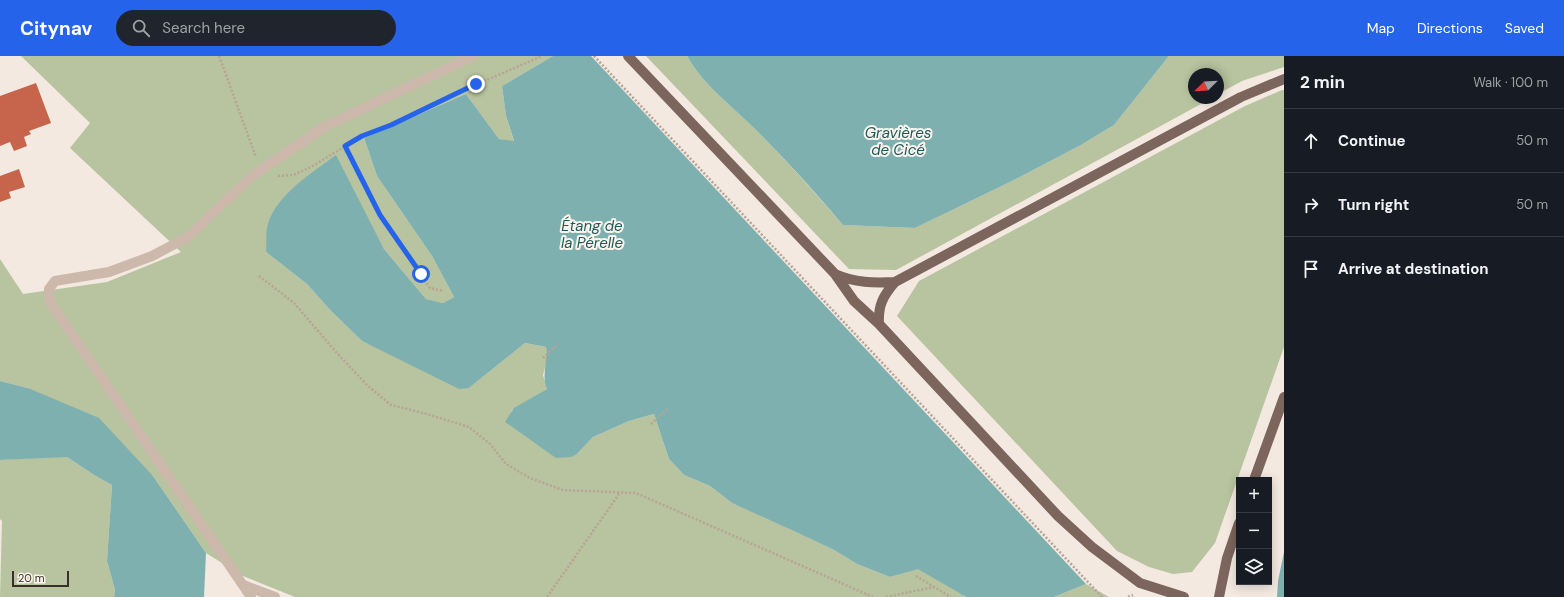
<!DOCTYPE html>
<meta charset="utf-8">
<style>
:root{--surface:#171b24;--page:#20242c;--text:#f1f3f6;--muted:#9ea1a6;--line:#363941;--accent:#2563eb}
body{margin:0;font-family:"DM Sans",sans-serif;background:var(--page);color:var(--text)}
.controls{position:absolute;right:12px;bottom:12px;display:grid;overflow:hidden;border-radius:0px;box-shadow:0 2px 10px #0003}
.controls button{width:36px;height:36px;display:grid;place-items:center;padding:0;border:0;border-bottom:1px solid var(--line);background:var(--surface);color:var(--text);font:20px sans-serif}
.compass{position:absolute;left:1188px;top:12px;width:36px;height:36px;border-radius:50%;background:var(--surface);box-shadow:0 2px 10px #0003;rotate:246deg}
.scale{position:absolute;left:12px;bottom:10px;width:57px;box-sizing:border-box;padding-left:4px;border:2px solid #3a2f2a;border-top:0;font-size:11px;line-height:14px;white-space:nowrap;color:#3a2f2a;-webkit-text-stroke:3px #faf4ed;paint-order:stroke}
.stop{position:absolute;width:12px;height:12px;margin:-9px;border:3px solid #2563eb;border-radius:50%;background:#fff}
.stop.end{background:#2563eb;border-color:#fff;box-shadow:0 1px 4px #0008}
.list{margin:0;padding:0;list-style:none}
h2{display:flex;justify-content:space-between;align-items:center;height:52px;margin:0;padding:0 16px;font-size:17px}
h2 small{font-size:13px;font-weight:400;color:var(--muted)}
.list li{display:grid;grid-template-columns:26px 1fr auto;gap:12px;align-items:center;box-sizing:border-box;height:64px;padding:0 16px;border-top:1px solid var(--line)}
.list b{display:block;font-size:15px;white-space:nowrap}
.list em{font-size:13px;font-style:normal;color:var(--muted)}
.icon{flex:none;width:22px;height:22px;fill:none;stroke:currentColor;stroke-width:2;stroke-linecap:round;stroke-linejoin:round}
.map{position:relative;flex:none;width:1284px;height:541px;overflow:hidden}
header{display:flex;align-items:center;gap:24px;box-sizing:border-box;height:56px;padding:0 20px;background:var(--accent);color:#fff}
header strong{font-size:19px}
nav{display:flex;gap:22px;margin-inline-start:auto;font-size:14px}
.search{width:280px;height:36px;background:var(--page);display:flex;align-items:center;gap:10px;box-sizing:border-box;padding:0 14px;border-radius:22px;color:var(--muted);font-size:15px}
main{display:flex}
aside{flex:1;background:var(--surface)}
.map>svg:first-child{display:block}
.green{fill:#b8c39f}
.water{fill:#7fb0b0}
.building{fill:#c6654b}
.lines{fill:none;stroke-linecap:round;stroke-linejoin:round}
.path{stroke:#b8a395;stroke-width:2.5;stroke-dasharray:2 2;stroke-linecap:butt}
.minor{stroke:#ccb9ab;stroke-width:10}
.major{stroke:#7b655c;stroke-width:10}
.route{stroke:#2563eb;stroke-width:5}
.labels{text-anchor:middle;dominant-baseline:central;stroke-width:4;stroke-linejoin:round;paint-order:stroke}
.water-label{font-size:15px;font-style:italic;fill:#1f5a5b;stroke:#faf4ed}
</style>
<header>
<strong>Citynav</strong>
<div class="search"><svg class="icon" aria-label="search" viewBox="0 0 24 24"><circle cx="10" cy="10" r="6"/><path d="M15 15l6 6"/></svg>Search here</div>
<nav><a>Map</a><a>Directions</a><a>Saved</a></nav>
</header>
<main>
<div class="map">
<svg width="1284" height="541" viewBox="0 0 1284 541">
<rect width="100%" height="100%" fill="#f3e9e0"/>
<!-- green -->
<path class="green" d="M21 0H553L502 30 506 60 514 86 499 83 466 38 364 82 377 120 432 200 454 241 443 247 426 243 384 193 368 163 266 196 307 228 331 255 362 285 469 332 525 287 546 291 547 304 543 319 547 333 511 355 577 398 593 381 629 365 654 358 669 403 684 419 710 430 732 447 763 460 834 494 857 508 890 521 918 512 966 541H295L243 520 206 497 153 420 28 332 0 325V203L23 238 107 226 181 196 70 92 90 67Z
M646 0H687C704 30 731 49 755 73 786 104 814 136 843 169L915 172 1012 125 1081 89 1114 69 1169 0H1284V11L1242 25 1218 38V18H1194V42H1212L896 214 849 213Z
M1282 34H1284V291L1215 487 1192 516 1173 518 1149 511 1117 495 897 260 919 225 1245 50Z
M60 400 67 401 94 419 112 429 107 505 115 534 114 541H0L2 465 0 463V404Z
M1086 528 1109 541H1054Z"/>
<!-- water -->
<path class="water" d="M553 0H591L1086 528 1054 541H966L918 513 890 521 857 508 834 494 796 476 732 447 710 430 684 419 669 403 654 358 629 365 593 381 577 398 571 401 556 402 505 366 514 352 547 333C541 320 548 306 546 291L525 287 469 332 459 333 362 285 331 255 307 228 266 196C267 188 265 177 268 168 276 139 313 116 336 99L384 193 426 243 443 247 454 241 432 200 377 120 364 82 466 38 499 83 514 85 506 60 502 30Z
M687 0H1169L1114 69 1081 89 1012 125 915 172 843 169C815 136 786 104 755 73 731 49 704 30 687 0Z
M0 325 28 332 99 362 153 420 206 497 204 541H114L115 534 107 505 112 429 94 419 67 401 0 404Z
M1284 496V541H1277L1278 525Z"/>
<!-- building -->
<path class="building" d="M36 27 51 67 29 75 31 78 24 81 27 90 14 95 10 86 0 90V40Z
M19 113 25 131 9 136 11 142 0 146V120Z"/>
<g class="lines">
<!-- path -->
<path class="path" d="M219 0 256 101
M594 0 1102 541
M345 90 380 159 430 232 444 235
M278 120 293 119 311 111 362 80 391 69 434 47 542 0
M259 220 294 247 336 296 368 330 391 349 427 358 469 371 490 388 506 408 530 422 563 434 636 437 873 541
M543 302 558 288
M651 368 669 352
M916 520 934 531
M547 541 619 438
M886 541 934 531 951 541
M1128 541 1133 539"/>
<!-- minor -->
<path class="minor" d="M243 529 275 541
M251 541 50 246 49 233 55 225 109 216 152 200 188 181 253 119 326 70 473 0"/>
<!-- major -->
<path class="major" d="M628 0 835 218 854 245 879 268 1058 460 1092 491 1140 527 1184 541
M835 218C855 227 874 227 895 226
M879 268C878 249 883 240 895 226L1241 41 1284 23
M1254 424 1284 341
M1219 541 1227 502 1239 467"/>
</g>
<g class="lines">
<!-- route -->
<path class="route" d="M421 218 380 159 345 90 362 80 391 69 476 28"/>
</g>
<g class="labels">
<!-- water labels -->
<g class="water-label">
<text x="898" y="77">Gravières<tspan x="898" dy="17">de Cicé</tspan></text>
<text x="592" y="170">Étang de<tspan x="592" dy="17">la Pérelle</tspan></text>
</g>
</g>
</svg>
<div class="controls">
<button>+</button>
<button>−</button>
<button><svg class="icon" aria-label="layers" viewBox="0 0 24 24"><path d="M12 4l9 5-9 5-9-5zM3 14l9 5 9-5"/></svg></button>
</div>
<svg class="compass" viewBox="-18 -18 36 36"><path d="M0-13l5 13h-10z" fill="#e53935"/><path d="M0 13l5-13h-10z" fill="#9ea1a6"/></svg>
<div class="scale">20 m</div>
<div class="stop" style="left:421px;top:218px"></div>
<div class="stop end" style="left:476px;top:28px"></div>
</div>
<aside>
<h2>2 min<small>Walk · 100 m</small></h2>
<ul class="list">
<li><svg class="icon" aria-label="ahead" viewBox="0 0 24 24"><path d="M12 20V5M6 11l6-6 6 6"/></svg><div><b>Continue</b></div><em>50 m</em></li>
<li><svg class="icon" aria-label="right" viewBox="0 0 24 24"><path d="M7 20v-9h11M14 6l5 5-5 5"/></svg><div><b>Turn right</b></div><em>50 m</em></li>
<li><svg class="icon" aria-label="arrive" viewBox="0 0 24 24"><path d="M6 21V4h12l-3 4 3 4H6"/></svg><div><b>Arrive at destination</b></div></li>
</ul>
</aside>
</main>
